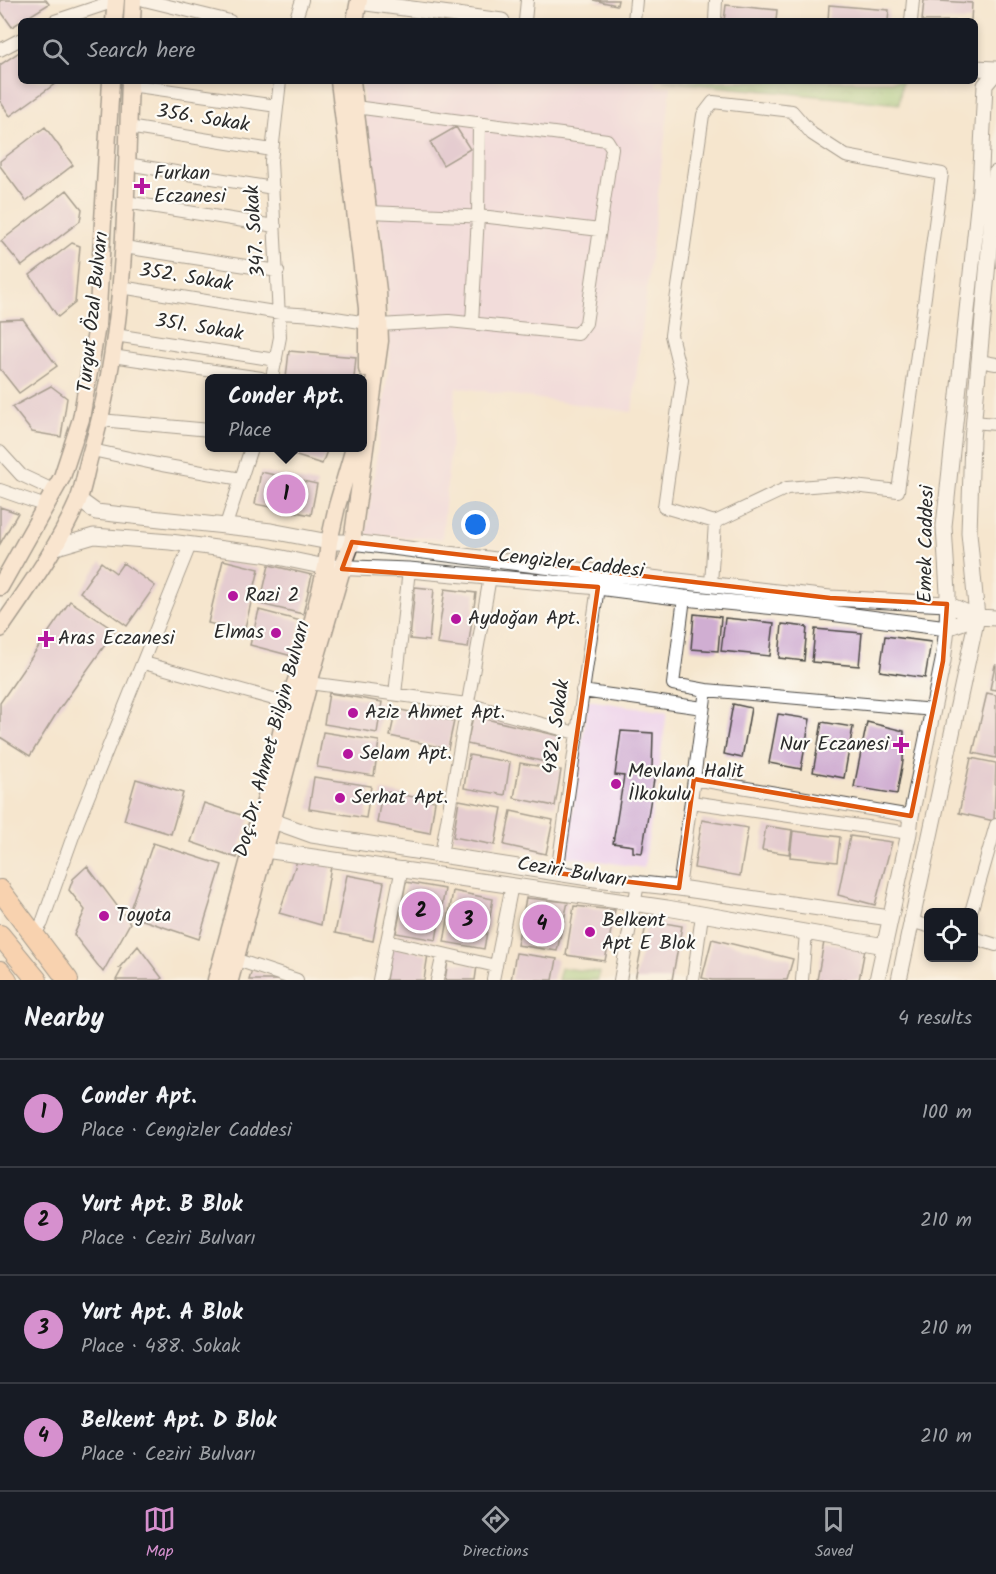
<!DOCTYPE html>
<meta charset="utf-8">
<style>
:root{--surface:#171b24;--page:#242831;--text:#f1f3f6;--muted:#9ea1a6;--line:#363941;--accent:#d690ce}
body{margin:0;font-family:Kalam,sans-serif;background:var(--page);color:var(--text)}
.controls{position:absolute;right:18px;bottom:18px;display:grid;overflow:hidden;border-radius:9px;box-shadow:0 3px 9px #0003}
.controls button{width:54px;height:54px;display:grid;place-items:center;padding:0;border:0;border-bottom:2px solid var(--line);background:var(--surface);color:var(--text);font:30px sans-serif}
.you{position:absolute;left:476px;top:525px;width:21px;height:21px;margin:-15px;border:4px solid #fff;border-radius:50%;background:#1a73e8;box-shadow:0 0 0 9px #1a73e833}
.badge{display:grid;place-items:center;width:39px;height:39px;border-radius:50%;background:var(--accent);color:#111;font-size:20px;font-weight:700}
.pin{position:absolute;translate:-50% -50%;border:3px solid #fff;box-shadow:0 2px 6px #0006}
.popup{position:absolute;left:205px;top:374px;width:162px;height:78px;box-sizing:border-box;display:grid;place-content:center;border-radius:9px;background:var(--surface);filter:drop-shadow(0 2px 4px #0005);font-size:20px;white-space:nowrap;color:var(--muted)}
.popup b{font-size:22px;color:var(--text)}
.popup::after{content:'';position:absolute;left:50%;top:100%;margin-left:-12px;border:12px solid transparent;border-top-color:var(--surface)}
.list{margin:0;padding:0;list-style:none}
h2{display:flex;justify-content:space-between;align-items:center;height:78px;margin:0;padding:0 24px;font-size:26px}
h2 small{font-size:20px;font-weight:400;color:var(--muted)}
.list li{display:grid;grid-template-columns:39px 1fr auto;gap:18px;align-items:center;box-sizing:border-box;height:108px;padding:0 24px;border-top:2px solid var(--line)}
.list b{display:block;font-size:22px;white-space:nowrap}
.list p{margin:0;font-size:20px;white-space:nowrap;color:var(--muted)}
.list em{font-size:20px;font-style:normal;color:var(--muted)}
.icon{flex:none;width:33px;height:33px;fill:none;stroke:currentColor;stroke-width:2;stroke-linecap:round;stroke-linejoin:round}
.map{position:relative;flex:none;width:996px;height:980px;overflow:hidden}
.search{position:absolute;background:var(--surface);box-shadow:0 3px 9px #0003;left:18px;right:18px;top:18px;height:66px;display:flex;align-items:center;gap:15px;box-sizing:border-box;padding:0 21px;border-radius:9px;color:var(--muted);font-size:22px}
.sheet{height:510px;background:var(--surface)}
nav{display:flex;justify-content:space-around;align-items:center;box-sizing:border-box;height:84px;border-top:2px solid var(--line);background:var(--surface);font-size:16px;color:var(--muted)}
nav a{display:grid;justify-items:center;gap:3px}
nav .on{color:var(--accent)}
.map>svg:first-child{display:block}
.built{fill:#edd0e8}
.grass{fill:#98cb7c;stroke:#627b54;stroke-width:1.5}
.park{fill:url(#park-crowns);stroke:#627b54;stroke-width:1.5}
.building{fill:#d0aed2}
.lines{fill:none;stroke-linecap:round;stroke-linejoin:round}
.minor-casing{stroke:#494743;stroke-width:14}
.tertiary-casing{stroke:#494743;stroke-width:17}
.secondary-casing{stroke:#494743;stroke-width:19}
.trunk-casing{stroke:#494743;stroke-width:22}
.minor{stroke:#fff;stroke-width:12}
.tertiary{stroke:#fff;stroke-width:15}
.secondary{stroke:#fde4d1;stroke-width:16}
.trunk{stroke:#fabb8b;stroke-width:20}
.marked{fill:none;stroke:#df570e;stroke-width:4.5;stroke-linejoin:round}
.poi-dot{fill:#b5179e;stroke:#fdfcf7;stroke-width:2}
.labels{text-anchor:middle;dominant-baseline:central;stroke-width:4.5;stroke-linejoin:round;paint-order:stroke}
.street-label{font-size:20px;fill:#2b2b2b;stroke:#fdfcf7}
.poi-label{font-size:20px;fill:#2b2b2b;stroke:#fdfcf7;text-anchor:start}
</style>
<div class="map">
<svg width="996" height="980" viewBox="0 0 996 980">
<defs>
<pattern id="park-crowns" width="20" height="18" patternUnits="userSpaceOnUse" patternTransform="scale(1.5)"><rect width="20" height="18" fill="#98cb7c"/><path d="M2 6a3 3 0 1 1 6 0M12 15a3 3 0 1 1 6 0" fill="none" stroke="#83ae6b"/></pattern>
</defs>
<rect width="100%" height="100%" fill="#fdfcf7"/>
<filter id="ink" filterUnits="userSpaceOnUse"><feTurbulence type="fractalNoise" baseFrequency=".0167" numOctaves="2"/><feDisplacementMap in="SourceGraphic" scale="12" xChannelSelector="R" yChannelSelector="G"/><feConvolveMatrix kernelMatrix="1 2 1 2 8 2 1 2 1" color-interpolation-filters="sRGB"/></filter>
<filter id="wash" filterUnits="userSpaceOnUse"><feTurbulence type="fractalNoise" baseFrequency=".008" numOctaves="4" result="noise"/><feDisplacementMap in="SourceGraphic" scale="24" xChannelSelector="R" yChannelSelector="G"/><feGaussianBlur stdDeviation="1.35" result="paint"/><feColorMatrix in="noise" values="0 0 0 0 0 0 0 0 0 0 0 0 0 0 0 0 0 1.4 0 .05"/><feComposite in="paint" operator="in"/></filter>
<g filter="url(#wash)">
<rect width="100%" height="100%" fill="#f5e6ce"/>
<!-- built -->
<path class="built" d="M362 81H656V86H671L632 412 456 387 442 539 366 535 390 356 388 308 382 243 365 123Z
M588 700 667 712 644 868 567 856Z"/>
<!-- grass -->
<path class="grass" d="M561 968 599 972 598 980H558Z"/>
<!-- park -->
<path class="park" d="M663 81H902L899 104Z"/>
<g id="blocks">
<!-- building -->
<path class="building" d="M0 0H46L49 4 12 27 0 10Z
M593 0H618L617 5Z
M924 0 972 3 971 21H922Z
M726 5 777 10 776 21H724Z
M829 5 889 10 888 21H828Z
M21 51V81H59L10 116 0 101V65Z
M45 127 73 165 26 201 0 166V161Z
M456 127 470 149 443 165 430 142Z
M67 190 82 209 80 221 22 266 1 241Z
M72 243 80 246 75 303 58 317 30 275Z
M23 319 57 366 19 393 0 369V320Z
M289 351 356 357 354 378H286Z
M51 386 67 398 61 437 32 432 12 407Z
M286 448H328L322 464 284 452Z
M261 472 317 484 311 515 255 504Z
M0 507 18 513 0 544Z
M223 560 259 569 244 632 208 623Z
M101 562 116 573 123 563 155 586 127 626 80 592Z
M269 565 312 575 303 614 260 604Z
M415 587 434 589 429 641 410 639Z
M445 589 476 593 468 648 437 644Z
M70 601 115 631 58 711 30 756 0 737V703Z
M259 610 301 621 292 656 250 645Z
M694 614 721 617 718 651 691 649Z
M725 618 774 623 770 656 721 651Z
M782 624 807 627 804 661 779 658Z
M815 629 862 633 859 666 812 662Z
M885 636 931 642 925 678 880 671Z
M995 665H996V690L990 689Z
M329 693 382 702 377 733 324 724Z
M987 693 996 695V758L973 753Z
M733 704 751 708 742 758 724 754Z
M396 709 454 721 448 749 390 736Z
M778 714 810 719 801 769 769 763Z
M473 716 560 736 554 764 467 744Z
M822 722 853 727 844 778 813 772Z
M867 722 904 731 903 761 897 794 854 787Z
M621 731 653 733 652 769 655 773 642 853 633 852V846L613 843 624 776 615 775Z
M323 732 379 741 374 776 317 767Z
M469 755 510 762 505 795 464 788Z
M971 758 996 763 994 821 959 813Z
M520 763 561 770 555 806 514 798Z
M314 777 371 786 366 818 309 809Z
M136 779 183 793 171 834 124 820Z
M382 791 435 801 430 833 377 823Z
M459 800 502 808 495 845 453 837Z
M204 803 250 818 237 858 191 842Z
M511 811 553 820 546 854 504 845Z
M702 820 748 828 740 876 694 868Z
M766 826 792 830 789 854 762 850Z
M793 831 840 837 837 862 790 857Z
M850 836 892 842 875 905 838 895Z
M153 843 222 865 199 939 128 915Z
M297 861 331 866 321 925 279 913Z
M87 866 130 923 103 972 74 935 85 910 69 890 73 879Z
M347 875 384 882 373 941 335 933Z
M406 882 445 889 436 940 396 933Z
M453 891 493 899 484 949 444 942Z
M526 898 568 902 557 951 517 945Z
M574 906 615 910 605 961 566 955Z
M647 920 682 926 672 980H635Z
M712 939 793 959 787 980H712L702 978Z
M824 942 865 949 859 980H817Z
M138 946 162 978 159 980H116L122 969 119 968Z
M391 947 428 954 424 980H386Z
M516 953 557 959 553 980H511Z
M448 961 477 966 475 980H445Z
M252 970 282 980H249Z"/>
</g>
</g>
<g filter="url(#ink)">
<use href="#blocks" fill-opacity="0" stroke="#494743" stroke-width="1.5"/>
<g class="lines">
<defs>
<path id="minor" d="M144 0 230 21
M55 21 115 1
M295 21 302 0
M525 21 527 0
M634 21 636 0
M715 21 716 0
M911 21 913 0
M0 50 21 39
M130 85 277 106
M713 102 792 111 812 134 846 156 942 174 898 491 836 484 787 488 715 522 664 507 682 380 671 335 703 115Z
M355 107 607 140 612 148 586 323 578 334 449 321 379 325
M128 127 272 150
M127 164 273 188
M126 202 275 226
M369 212 489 217 600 230
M124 247 278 271
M121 287 280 313 316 315 367 323
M472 323 478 216 479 123
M115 335 276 360
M112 356 261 378
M979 361 996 364
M272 378 280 337 271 161 280 81
M100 420 210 430
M973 422 996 424
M92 450 162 465 241 479
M0 452 21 475 55 491
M0 490 46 506
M226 525 251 448
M711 584 715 522
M684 598 673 684 706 690 694 779 911 816
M144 663 288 703
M309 683 467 704 576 733
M706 690 934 710
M582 691 703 708
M395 694 409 570
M691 802 909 833
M441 855 490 577
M557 873 598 587
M679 888 694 779
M971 912 996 825
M910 921 928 926
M34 935 42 923 78 822 190 545
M974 938 996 945
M387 941 496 966
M234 959 297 980
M379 980 402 868
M437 980 443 954
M493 980 512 885
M620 980 638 884
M693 980 702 915
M802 980 806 933"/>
<path id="tertiary" d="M359 2 502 21
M975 68 996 69
M78 499 96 512 271 531 329 542H352L552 567 830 598 947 604 977 617 996 618
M53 548 94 536 170 542 263 554 326 567 409 570 598 587 684 598 807 610 947 628 977 617
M264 816 273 821 312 835 595 879 679 888 890 918
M253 844 265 850 667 908 885 946
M877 980 909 833 911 816 943 661 947 628 948 593 944 526 980 189 985 85 996 72
M899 980 977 617 969 533 972 440 996 173"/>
<path id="secondary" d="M114 21 116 0
M132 21 133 0
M355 21 359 0
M339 81 367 308V369
M0 587 62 477 81 419 97 326 111 81
M0 629C28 588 58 547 78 501 84 486 86 468 91 452 127 330 125 207 130 81
M216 980 265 801 288 703 302 664 326 567 329 542 337 506 354 448
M230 980 309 683 342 569 352 542 370 412 380 341 378 291 352 81"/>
<path id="trunk" d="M0 890 68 980
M0 935 37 980
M0 971 7 980"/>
</defs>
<!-- minor casing -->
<use href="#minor" class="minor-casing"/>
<!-- tertiary casing -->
<use href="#tertiary" class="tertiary-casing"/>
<!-- secondary casing -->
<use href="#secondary" class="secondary-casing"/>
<!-- trunk casing -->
<use href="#trunk" class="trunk-casing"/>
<!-- minor -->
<use href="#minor" class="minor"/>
<!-- tertiary -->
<use href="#tertiary" class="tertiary"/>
<!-- secondary -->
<use href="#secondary" class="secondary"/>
<!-- trunk -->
<use href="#trunk" class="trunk"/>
</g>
</g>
<!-- marked area -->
<path d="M0 0H996V980H0ZM352 542 830 598 947 604 943 661 911 816 694 779 679 888 557 873 598 587 342 569Z" fill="#f5e6ce" fill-opacity=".55" fill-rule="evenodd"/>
<path class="marked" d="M352 542 830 598 947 604 943 661 911 816 694 779 679 888 557 873 598 587 342 569Z"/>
<!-- markers -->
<g class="poi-dot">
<path d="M139 177h6v6h6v6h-6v6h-6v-6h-6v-6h6z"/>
<circle cx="233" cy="596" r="6"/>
<circle cx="456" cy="619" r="6"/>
<circle cx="276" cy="633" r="6"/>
<path d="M43 630h6v6h6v6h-6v6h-6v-6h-6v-6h6z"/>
<circle cx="353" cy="713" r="6"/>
<path d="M898 736h6v6h6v6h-6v6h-6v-6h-6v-6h6z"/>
<circle cx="348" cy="754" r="6"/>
<circle cx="616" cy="784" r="6"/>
<circle cx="340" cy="798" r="6"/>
<circle cx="104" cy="916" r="6"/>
<circle cx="590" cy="932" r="6"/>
</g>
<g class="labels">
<!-- street labels -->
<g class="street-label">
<text transform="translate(203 119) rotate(9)">356. Sokak</text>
<text transform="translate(256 231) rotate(-94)">347. Sokak</text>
<text transform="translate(186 278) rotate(9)">352. Sokak</text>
<text transform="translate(94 312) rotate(-84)">Turgut Özal Bulvarı</text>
<text transform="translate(199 328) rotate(9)">351. Sokak</text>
<text transform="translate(927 544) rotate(-89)">Emek Caddesi</text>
<text transform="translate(571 564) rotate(6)">Cengizler Caddesi</text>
<text transform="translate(557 727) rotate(-82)">482. Sokak</text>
<text transform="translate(273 739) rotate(-75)">Doç.Dr. Ahmet Bilgin Bulvarı</text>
<text transform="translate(572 873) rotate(9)">Ceziri Bulvarı</text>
</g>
<!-- poi labels -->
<g class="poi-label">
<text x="154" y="174">Furkan<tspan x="154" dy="23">Eczanesi</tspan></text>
<text x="245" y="596">Razi 2</text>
<text x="468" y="619">Aydoğan Apt.</text>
<text x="264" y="633" text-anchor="end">Elmas</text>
<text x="58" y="639">Aras Eczanesi</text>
<text x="365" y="713">Aziz Ahmet Apt.</text>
<text x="889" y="745" text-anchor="end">Nur Eczanesi</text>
<text x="360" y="754">Selam Apt.</text>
<text x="628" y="772">Mevlana Halit<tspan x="628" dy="23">İlkokulu</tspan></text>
<text x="352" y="798">Serhat Apt.</text>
<text x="116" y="916">Toyota</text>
<text x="602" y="921">Belkent<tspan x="602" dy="23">Apt E Blok</tspan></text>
</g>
</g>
</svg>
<div class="controls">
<button><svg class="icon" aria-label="locate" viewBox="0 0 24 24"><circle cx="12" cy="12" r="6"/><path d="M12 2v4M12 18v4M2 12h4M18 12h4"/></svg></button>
</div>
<div class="you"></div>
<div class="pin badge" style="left:286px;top:494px">1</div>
<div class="popup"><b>Conder Apt.</b>Place</div>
<div class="pin badge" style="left:421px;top:911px">2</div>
<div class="pin badge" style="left:468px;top:920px">3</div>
<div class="pin badge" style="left:542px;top:924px">4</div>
<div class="search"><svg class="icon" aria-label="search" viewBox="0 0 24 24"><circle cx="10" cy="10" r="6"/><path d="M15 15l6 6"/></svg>Search here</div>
</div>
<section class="sheet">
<h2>Nearby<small>4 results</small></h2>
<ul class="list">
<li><span class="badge">1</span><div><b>Conder Apt.</b><p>Place · Cengizler Caddesi</p></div><em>100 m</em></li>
<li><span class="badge">2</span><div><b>Yurt Apt. B Blok</b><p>Place · Ceziri Bulvarı</p></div><em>210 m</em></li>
<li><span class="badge">3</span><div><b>Yurt Apt. A Blok</b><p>Place · 488. Sokak</p></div><em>210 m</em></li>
<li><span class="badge">4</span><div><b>Belkent Apt. D Blok</b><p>Place · Ceziri Bulvarı</p></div><em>210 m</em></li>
</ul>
</section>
<nav>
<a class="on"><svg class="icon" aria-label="map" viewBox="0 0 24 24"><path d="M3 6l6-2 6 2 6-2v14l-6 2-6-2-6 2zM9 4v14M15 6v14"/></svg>Map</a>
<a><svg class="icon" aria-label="directions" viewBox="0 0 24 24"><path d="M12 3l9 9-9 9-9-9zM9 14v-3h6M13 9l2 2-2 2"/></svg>Directions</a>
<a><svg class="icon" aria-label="saved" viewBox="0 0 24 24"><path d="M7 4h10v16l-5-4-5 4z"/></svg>Saved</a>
</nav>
